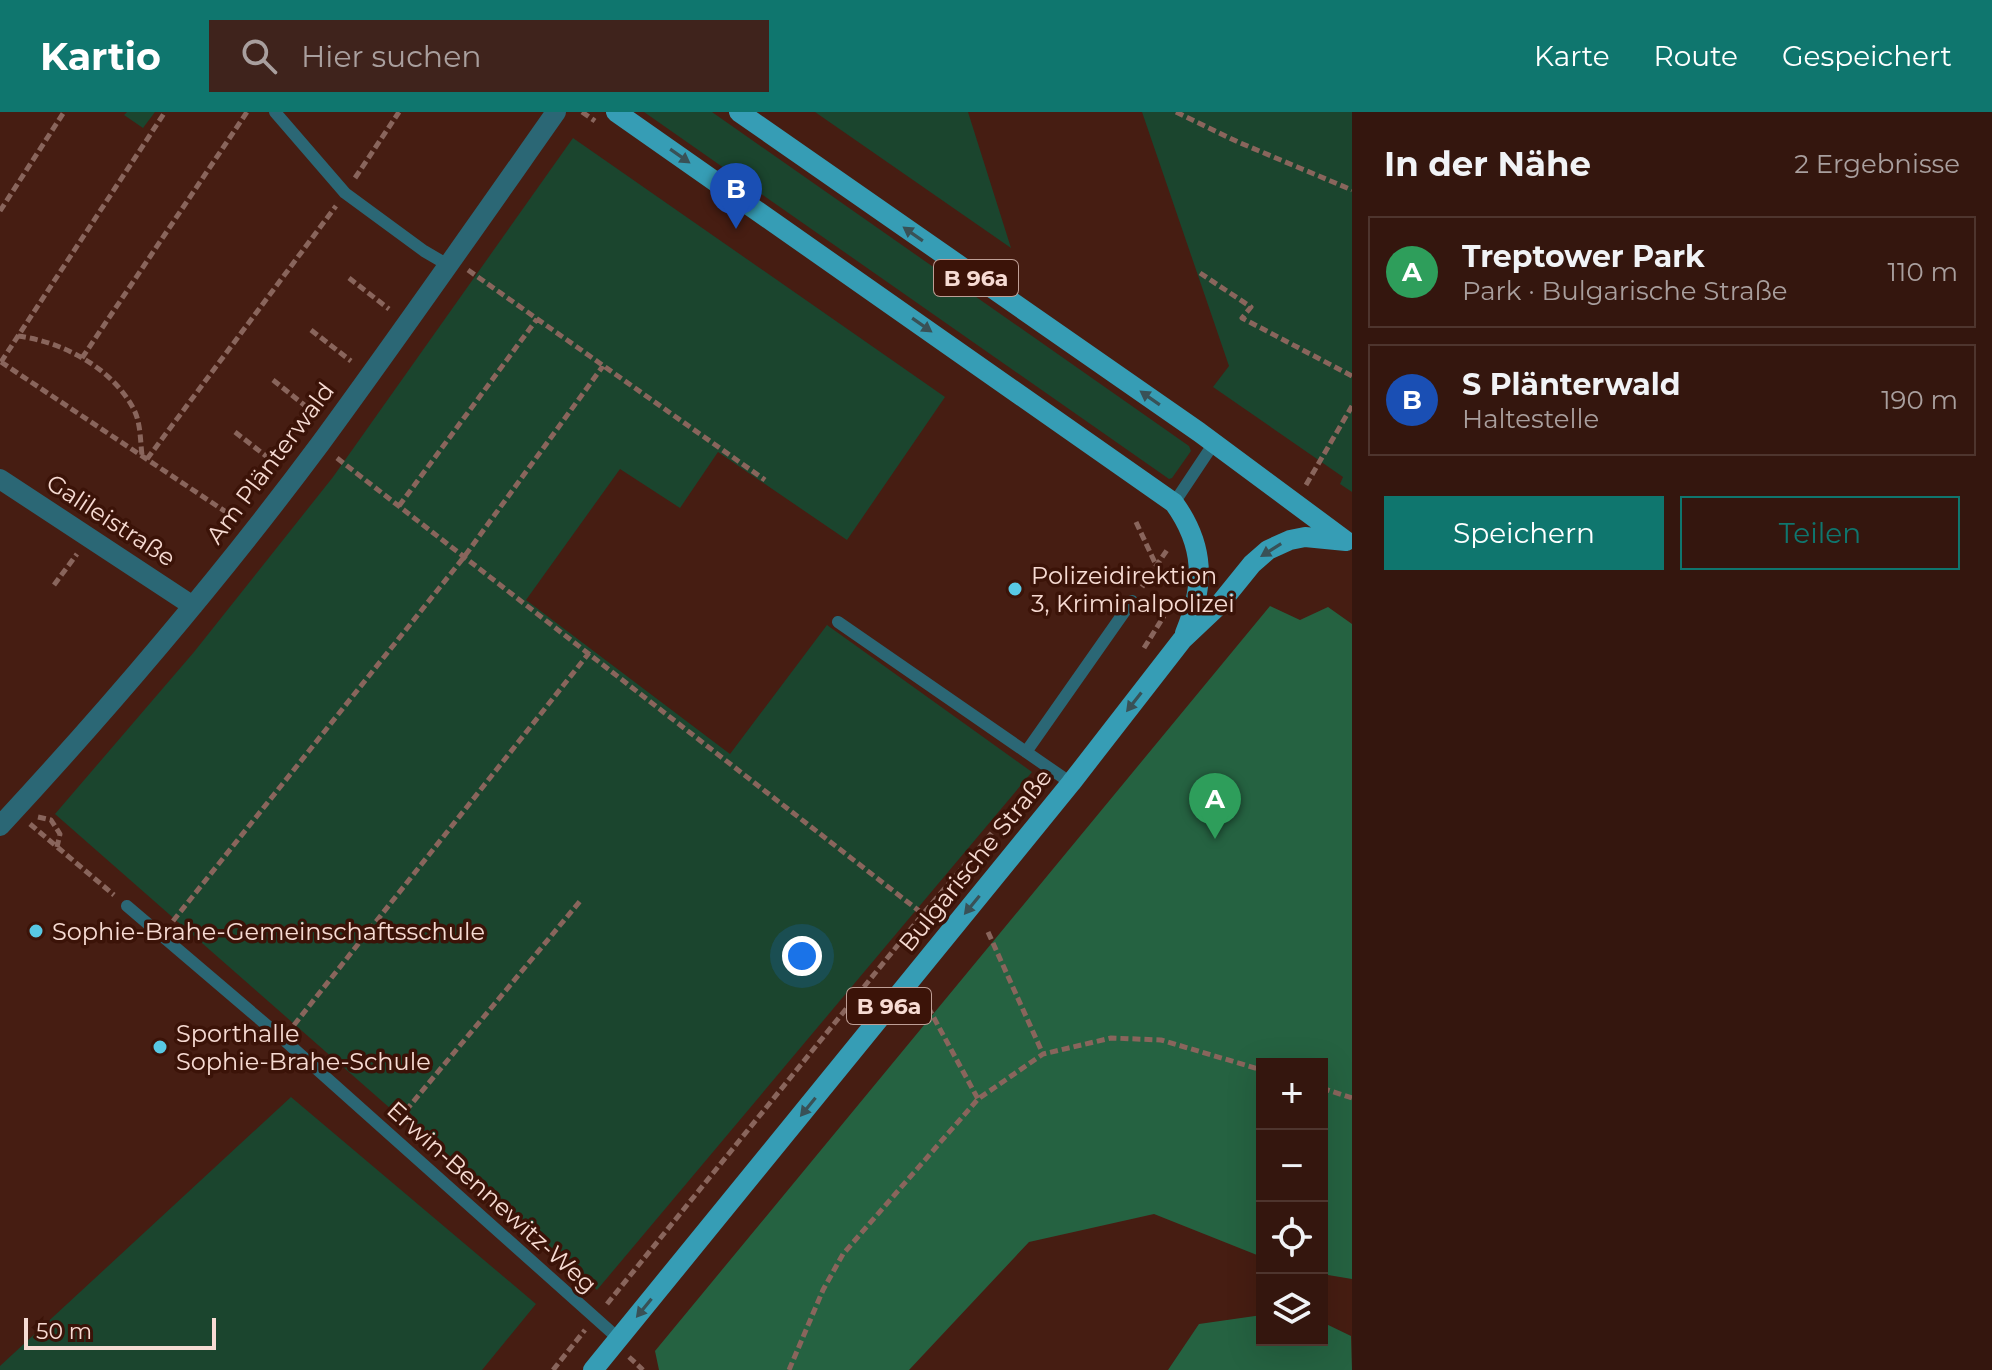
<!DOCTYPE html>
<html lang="de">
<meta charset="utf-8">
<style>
:root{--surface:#34160e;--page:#3f231c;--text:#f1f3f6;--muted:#a99f9e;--line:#4e352e;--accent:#0f766e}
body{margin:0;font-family:Montserrat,sans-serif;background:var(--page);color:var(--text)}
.controls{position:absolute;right:24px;bottom:24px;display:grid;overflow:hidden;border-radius:0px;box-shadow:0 8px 32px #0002}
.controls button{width:72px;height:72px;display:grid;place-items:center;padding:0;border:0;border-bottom:2px solid var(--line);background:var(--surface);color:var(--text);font:40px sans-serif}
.scale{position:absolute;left:24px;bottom:20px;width:192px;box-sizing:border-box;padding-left:8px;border:4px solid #f7dbd3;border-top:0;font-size:22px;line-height:28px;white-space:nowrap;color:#f7dbd3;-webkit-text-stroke:6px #3b1308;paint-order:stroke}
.you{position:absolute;left:802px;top:844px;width:28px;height:28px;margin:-20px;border:6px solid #fff;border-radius:50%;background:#1a73e8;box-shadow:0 0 0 12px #1a73e833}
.badge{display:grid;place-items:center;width:52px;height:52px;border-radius:50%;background:var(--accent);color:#fff;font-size:26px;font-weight:700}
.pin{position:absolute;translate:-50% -66px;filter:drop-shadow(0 2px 4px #0008)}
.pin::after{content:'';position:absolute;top:42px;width:28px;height:24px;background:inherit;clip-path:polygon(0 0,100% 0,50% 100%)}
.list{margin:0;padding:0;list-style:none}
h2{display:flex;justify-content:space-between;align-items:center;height:104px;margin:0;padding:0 32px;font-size:34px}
h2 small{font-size:26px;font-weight:400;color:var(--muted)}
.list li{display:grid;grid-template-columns:52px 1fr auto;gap:24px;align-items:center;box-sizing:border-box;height:112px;margin:0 16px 16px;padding:0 16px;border:2px solid var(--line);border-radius:0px}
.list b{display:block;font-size:30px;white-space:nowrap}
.list p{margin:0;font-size:26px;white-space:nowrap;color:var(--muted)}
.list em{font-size:26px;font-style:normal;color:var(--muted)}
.actions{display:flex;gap:16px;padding:24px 32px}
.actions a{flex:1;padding:18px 0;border:2px solid var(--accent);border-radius:0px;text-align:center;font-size:28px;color:var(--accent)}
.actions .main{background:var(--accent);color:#fff}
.icon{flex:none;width:44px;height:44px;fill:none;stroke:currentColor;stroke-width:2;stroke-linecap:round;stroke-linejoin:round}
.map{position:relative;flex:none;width:1352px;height:1258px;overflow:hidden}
header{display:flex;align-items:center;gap:48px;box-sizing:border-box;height:112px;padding:0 40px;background:var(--accent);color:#fff}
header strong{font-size:38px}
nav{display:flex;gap:44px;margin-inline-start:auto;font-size:28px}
.search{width:560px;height:72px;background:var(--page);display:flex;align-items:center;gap:20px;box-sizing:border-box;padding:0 28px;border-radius:0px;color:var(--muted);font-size:30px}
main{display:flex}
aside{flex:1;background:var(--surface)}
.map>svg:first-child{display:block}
.green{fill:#1b452e}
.forest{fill:#256241}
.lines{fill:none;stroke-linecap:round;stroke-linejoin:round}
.path{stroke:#89655c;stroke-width:5;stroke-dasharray:8 4;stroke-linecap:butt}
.service{stroke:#2b6775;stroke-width:12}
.minor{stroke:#2b6775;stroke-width:20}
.primary{stroke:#369db5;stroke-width:20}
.oneway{fill:#395156}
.poi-dot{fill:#58c8e4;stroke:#3b1308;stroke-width:3}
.labels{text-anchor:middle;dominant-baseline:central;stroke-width:7;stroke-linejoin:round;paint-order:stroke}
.shield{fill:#3b1308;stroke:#bf9f96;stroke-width:2}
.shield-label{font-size:22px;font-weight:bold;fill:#f7dbd3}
.street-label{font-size:24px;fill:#f7dbd3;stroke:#3b1308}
.poi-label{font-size:24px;fill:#f7dbd3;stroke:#3b1308;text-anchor:start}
</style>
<header>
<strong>Kartio</strong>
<div class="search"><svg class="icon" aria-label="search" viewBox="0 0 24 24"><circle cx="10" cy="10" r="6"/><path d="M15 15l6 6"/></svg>Hier suchen</div>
<nav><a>Karte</a><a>Route</a><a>Gespeichert</a></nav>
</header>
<main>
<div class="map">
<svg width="1352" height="1258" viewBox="0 0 1352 1258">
<rect width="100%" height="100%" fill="#461d12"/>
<!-- green -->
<path class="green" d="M127 0H155L143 16 124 3Z
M644 0H712L1189 334 1191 339 1172 366 1169 367Z
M815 0H968L1011 136Z
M1142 0H1352V380L1340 372 1343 365 1213 275 1229 254Z
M573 26 945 285 847 428 718 340 680 396 620 357 526 488 730 642 827 513 1032 660 597 1178 55 702 194 540 333 365Z
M291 985 536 1192 482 1258H0V1254Z"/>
<!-- forest -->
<path class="forest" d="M1270 494 1300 508 1328 495 1352 512V1167L1322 1162V952H1262V1145L1154 1102 1029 1130 909 1258H659L655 1239Z
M1262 1203V1228H1322V1210L1351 1224 1352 1258H1168L1199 1212Z"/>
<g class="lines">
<!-- path -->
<path class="path" d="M582 0 595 9
M1176 0 1238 30 1352 78
M355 66 399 0
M0 99 64 0
M468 158 765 368
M1200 161 1251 195 1242 206 1352 264
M349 166 389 197
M311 218 351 249
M18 224C62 230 109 254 132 294 141 309 140 327 142 343
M82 246 247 0
M1 250 165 0
M1 250 235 406
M273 268 313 300
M235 320 275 351
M337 346 923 802
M147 347 336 94
M1306 373 1352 294
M399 394 537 207
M1136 410 1156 453
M54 473 77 442
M1142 475 1167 438
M1144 536 1164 504
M38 705 51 708 60 722 57 735
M30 712 114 783
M173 809 464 445 603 254
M988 820 1043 942
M928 895 978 987
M294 913 589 541
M1322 976 1352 986
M398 1008 581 788
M607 1192 923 802 997 715 1039 670
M629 1245 643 1258
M553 1258 585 1218
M789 1258 823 1178 843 1142 978 987 1043 942 1111 926 1161 928 1262 958"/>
<!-- service -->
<path class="service" d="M275 0 345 81 424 139 448 153
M1174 391 1214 331
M838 510 1071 671
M1026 640 1132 489
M127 794 283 927 619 1227"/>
<!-- minor -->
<path class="minor" d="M0 367 193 494
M0 714C113 592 221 465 320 332 400 223 478 111 556 0"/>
<!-- primary -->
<path class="primary" d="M616 0 1174 391C1205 434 1205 473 1185 521
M739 0 1199 320 1346 429
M593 1258 1071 671 1182 528 1218 494 1252 452 1268 438 1290 428 1305 425 1346 429"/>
</g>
<!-- one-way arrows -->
<defs><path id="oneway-solid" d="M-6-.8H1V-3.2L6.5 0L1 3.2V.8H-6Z" transform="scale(2)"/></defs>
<g class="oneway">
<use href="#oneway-solid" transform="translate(680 44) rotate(35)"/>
<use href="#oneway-solid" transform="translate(913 122) rotate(-145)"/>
<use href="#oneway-solid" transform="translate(922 213) rotate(35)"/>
<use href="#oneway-solid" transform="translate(1150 286) rotate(-145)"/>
<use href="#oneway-solid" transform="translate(1271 438) rotate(148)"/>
<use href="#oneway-solid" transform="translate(1134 590) rotate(128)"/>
<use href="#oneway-solid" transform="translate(972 793) rotate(129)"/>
<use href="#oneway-solid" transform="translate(808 995) rotate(129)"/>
<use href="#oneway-solid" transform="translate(644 1196) rotate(129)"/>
</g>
<!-- markers -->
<g class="poi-dot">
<circle cx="1015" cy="477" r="8"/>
<circle cx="36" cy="819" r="8"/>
<circle cx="160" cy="935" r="8"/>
</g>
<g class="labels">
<!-- shield labels -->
<g class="shield">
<rect x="934" y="148" width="84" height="36" rx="6"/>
<rect x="847" y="876" width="84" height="36" rx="6"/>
</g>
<g class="shield-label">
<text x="976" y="166">B 96a</text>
<text x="889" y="894">B 96a</text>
</g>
<!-- street labels -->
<g class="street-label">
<text transform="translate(270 351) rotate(-53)">Am Plänterwald</text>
<text transform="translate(111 408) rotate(33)">Galileistraße</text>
<text transform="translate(975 748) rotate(-51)">Bulgarische Straße</text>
<text transform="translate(492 1085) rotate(42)">Erwin-Bennewitz-Weg</text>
</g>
<!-- poi labels -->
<g class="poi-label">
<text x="1031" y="463">Polizeidirektion<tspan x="1031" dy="28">3, Kriminalpolizei</tspan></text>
<text x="52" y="819">Sophie-Brahe-Gemeinschaftsschule</text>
<text x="176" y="921">Sporthalle<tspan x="176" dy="28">Sophie-Brahe-Schule</tspan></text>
</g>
</g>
</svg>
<div class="controls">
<button>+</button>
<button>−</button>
<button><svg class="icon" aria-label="locate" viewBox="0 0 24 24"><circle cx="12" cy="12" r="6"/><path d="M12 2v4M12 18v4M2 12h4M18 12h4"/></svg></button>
<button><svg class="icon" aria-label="layers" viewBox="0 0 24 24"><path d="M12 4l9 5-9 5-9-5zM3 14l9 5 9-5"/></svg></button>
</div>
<div class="scale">50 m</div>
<div class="you"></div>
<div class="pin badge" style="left:1215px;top:727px;background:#2e9e5b">A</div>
<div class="pin badge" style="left:736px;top:117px;background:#1a4fb4">B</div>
</div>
<aside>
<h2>In der Nähe<small>2 Ergebnisse</small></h2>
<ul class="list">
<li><span class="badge" style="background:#2e9e5b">A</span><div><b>Treptower Park</b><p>Park · Bulgarische Straße</p></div><em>110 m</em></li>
<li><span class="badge" style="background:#1a4fb4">B</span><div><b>S Plänterwald</b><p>Haltestelle</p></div><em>190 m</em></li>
</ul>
<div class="actions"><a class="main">Speichern</a><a>Teilen</a></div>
</aside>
</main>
